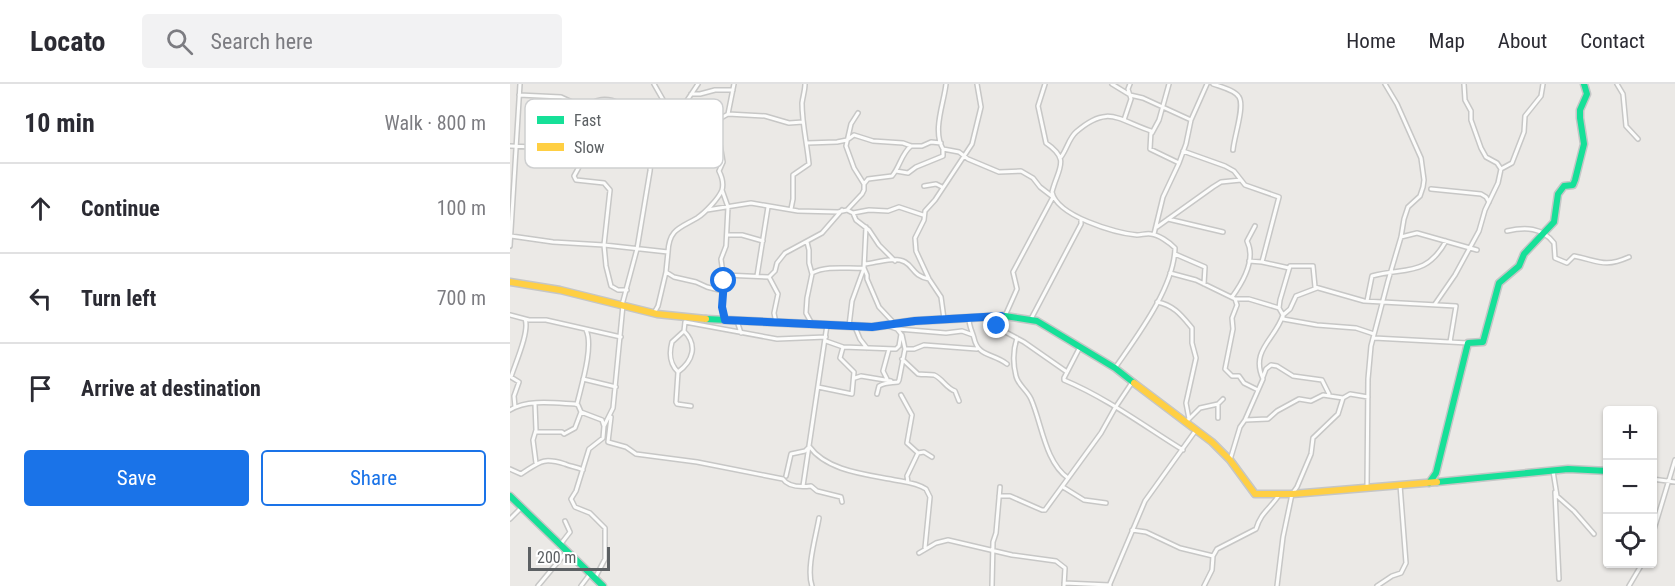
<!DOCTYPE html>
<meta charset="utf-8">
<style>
:root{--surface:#fff;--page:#f2f2f3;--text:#2b2b33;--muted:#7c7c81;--line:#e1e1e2;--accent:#1a73e8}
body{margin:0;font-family:"Roboto Condensed",sans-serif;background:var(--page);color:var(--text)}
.controls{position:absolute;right:18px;bottom:18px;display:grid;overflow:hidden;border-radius:6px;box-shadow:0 2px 4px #0004}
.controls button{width:54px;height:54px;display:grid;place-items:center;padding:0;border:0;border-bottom:2px solid var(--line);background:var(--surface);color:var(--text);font:30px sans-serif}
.scale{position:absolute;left:18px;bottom:15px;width:82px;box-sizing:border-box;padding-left:6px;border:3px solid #5c6063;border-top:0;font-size:16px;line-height:21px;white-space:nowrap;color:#5c6063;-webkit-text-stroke:4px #fff;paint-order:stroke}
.stop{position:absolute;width:18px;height:18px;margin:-14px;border:4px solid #1a73e8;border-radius:50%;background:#fff}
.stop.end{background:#1a73e8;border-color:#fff;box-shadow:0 2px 6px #0008}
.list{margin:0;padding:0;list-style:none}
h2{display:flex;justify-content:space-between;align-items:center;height:78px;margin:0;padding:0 24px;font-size:26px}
h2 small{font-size:20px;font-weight:400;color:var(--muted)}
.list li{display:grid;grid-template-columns:39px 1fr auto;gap:18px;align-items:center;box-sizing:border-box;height:90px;padding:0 24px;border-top:2px solid var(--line)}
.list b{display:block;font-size:22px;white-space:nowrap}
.list em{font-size:20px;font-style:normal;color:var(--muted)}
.actions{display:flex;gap:12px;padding:18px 24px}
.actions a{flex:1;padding:14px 0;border:2px solid var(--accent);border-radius:6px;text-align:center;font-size:21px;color:var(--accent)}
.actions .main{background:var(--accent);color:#fff}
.icon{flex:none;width:33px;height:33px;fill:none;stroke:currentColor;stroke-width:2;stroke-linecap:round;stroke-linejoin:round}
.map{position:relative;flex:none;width:1165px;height:502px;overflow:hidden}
header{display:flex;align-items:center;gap:36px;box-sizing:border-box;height:84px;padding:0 30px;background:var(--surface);border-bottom:2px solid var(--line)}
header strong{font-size:28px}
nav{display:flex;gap:33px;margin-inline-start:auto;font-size:21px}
.search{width:420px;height:54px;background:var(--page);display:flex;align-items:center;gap:15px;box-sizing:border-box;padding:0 21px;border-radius:6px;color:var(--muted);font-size:22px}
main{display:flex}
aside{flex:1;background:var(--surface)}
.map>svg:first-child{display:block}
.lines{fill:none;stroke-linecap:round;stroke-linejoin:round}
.street-casing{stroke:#c7c7c6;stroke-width:6}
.fast-casing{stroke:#c5c6c6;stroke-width:9}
.slow-casing{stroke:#c5c6c6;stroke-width:9}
.street{stroke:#fcfcfb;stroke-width:3}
.fast{stroke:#16e098;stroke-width:6}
.slow{stroke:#ffcf43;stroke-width:6}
.route{stroke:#1a73e8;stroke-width:8}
.key{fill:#fff;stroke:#cecfd0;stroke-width:1.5}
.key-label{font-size:16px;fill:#5c6063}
</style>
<header>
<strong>Locato</strong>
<div class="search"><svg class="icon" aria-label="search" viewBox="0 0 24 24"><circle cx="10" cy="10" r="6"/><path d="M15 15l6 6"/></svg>Search here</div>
<nav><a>Home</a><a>Map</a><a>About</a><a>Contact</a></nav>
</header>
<main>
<aside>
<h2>10 min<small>Walk · 800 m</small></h2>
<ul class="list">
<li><svg class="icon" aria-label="ahead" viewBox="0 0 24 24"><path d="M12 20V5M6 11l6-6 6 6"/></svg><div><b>Continue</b></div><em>100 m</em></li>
<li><svg class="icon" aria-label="left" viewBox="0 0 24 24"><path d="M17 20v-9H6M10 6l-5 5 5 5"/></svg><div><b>Turn left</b></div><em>700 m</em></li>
<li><svg class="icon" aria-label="arrive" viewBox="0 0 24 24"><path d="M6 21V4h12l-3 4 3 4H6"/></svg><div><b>Arrive at destination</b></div></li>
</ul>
<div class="actions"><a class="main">Save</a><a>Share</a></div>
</aside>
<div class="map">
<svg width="1165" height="502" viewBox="0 0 1165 502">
<rect width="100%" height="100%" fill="#ebe9e6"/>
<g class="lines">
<defs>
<path id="street" d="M144 0 156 21
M436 0C434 19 422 47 433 65L449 68 458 75 489 88 511 87 523 94 530 103 543 113 503 188 507 205 495 232
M535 0 528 22 536 59C561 76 548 84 542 108 547 132 605 149 627 151 632 151 636 149 641 150 649 151 659 158 665 164 664 204 627 252 605 284
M602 0 620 11 633 14 681 36
M703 0C711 3 725 6 729 13 735 22 724 53 723 66
M954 0 955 16 961 27V36L971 64 976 73 987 79 991 85
M1107 0 1113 10 1116 42 1128 55
M181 10H190L205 6H223
M172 22 179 28 207 43
M76 26C91 0 135 29 127 43 120 53 106 57 99 67
M218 30 224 0
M614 36 621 15 618 5 620 0
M642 49 649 36 659 0
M297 59 327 58 337 56 344 51 363 57 393 59 401 62H412L421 58 431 59
M0 62 69 65
M87 65C103 68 125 78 140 72
M673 67 715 82 724 87 735 101 769 113 752 178
M551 73C557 65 559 54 566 48 598 20 608 36 641 47L640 65 669 79
M386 87 398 89 406 83 433 72V65
M354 100 358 95 382 92C390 83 391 70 401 62
M414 102 426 100 432 103
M921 105 971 110 976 113 979 118
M212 106 218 123 216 162 211 175 214 197 212 223 215 236
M281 125 283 115V91L299 80C297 59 292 40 292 19 293 12 295 6 295 0
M197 126 241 119 288 127 328 128 337 126 352 110 354 106V100L344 84 336 62 341 40 348 29
M337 126 343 129 359 126 378 127 389 123 413 131
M343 129 346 136 359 146 369 161 385 177
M658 135 713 148
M647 143 703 103 711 98 731 96
M997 147C1015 143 1032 143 1044 159L1045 174 1057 179 1064 172C1089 177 1094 184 1119 173
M644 150 653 113 669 79 676 60 681 36 697 0
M217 151H232L253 157
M1 152 43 158 94 161 100 106 94 99 66 96 64 92 69 83 70 70 68 55 75 41V24L51 13 9 11
M891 153 907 149 967 166
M297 158 299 166V179L302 190 297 214 296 229 302 240
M0 162 10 0
M158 168 156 188 164 193 186 198 197 203 213 207
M665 170 695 183 694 200
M739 177 752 178 779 184
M355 180C366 179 384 172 395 178 404 183 403 192 419 195
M302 189C317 181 338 185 354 184L357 191V195L369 223 384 239
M660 189 686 196 725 215H739L769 224
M214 191 259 193 265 187 267 179 275 169 312 149 332 126
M247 192 258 123
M259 193 268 210 264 229 266 239
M807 204 786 212 780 225 773 231V235L807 241 846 244 864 250
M117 206H108L101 202 96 182 94 161 158 168C159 145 170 144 187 134 195 129 209 114 212 106 214 99 212 93 209 87L213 78 207 43 211 34 218 30 255 32 279 39 293 38
M722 213C733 198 746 175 737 157L745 142
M725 215 727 221 722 234 723 245 715 285 722 292H729L734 299 748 306
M857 217 862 192C896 183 916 193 936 157
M647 218C664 221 672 232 682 244V259L686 274 676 319 679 335 676 337
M925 220 945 191 969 147 975 126 988 99 991 85 1002 79 1014 48 1015 32 1031 12 1033 0
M112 221 127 165 140 87 143 52 148 32 156 21 171 22 174 21 188 0
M144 229 148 222 156 188
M0 231 19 236H36L111 253
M491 233 487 240 488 244 514 258 557 288
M434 235 431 213 419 195 406 167 405 154 414 136 415 127 425 116 462 60 471 23 467 0
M459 235C459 242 462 247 464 254 468 273 483 269 497 280
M521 235 571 140V135
M227 237 231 249
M339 242 342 217 354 184 356 143
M345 243 350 255 357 264
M388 245 436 249 452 247 463 251
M507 254C503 266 503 280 506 292 508 301 517 306 521 315 532 340 535 378 558 394
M864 254 958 259
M316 257 333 263 386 265 389 262 391 250 387 245 378 242
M570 263 554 294V296C597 314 634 342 673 366
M395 265H404L414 261 467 265
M392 275 408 290C413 291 419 290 424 291 432 294 436 304 445 307L449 317
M168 288C183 277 188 261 174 247
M753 293 756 285 761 281 767 282 783 292 812 296 819 310
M345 294 351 292 381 297
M73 295 106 303
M377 295 373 287 379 265
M308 303 342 310 344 288 330 274 333 263
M367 310 369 302C376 298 381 299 388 298L389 296 395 265 392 251
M391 311 402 331 397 359 408 369 397 392 398 398
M25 320 26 346 23 356 26 379
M67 320C71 303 84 262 76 246
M708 320V334
M181 322 167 320 166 318 168 288C159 279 159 269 162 258L174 247 175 238 267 255 316 253
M5 323 4 312 9 298 1 293C5 280 20 247 15 235
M0 326C17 315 45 319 65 320L68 321 71 328 92 336 94 342
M101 333 98 358 116 363 126 370 187 378 273 395C278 403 292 403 301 402L307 407 331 413 332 418
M679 335 690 324 708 320 713 315
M735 336 758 335 767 327 789 315 801 317 813 311 833 314 840 310 858 313
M26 348H52L54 350 65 344 71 328
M299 362C316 386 353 390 380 395 393 398 405 398 416 405L420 413 415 464
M408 369 414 368 422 373
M720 376 730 343 735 336 753 295C740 266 765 256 773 231L769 224 770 216 780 182H803L805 203 854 217 946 222 940 258
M0 385 11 390C30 378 32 373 55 380 61 383 66 382 73 386
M1043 387 1047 412 1064 427 1084 450
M276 392 281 370 295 367 298 364
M1142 395 1165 398
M293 402 317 241
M553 403 574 416 596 419
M857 404 858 295 861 262 878 197 891 153 894 135 898 123 910 112 913 103 914 96 911 74 887 20 875 0
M1045 408 1049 495
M489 412H500L532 426H535L591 349 605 324 623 297
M0 435 12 423
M622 446 636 448 670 464 703 472
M1142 452 1165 376
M50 461 60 448 55 437
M409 469 426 459 438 456 502 471 546 477 555 484 554 502
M85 494 95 475V444L80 429 65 423 61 415 66 407 79 365 93 354 94 342 103 324 113 221
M554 499 600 501
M28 502 57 467
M71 502 80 490
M302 502C296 485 306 452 309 434
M482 502 483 458 486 449 490 403
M599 502 635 417 686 346
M694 502 702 486 703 472 707 465 746 445C751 428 760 425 769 411
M767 502 773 453 782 410 787 403 801 370 803 354 828 330 833 314
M867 502 882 492 891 489 896 479 890 401
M1119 502 1132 480"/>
<path id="fast" d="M196 235 362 243 405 237 495 232 527 237 605 284 624 299
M927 398 1058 385 1098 387
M919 399 926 389 958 259 973 258 989 199 1009 182 1014 170 1044 138 1048 110 1054 102 1063 101 1065 96 1074 60 1070 34V26L1077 10 1074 0
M0 412 93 502"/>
<path id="slow" d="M0 198 50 206 147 230 196 235
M624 299 702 358 720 376 745 410H782L927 398"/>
</defs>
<!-- street casing -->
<use href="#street" class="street-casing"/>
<!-- fast casing -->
<use href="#fast" class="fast-casing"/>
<!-- slow casing -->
<use href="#slow" class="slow-casing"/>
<!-- street -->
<use href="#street" class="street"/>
<!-- fast -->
<use href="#fast" class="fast"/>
<!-- slow -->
<use href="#slow" class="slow"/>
</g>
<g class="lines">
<!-- route -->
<path class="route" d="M214 197 212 223 215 236 362 243 405 237 491 232 487 242"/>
</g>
<!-- legend -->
<rect x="15" y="15" width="198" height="69" rx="9" class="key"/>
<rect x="27" y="32" width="27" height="8" fill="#16e098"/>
<rect x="27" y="59" width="27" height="8" fill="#ffcf43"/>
<g class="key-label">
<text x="64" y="42">Fast</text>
<text x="64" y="69">Slow</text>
</g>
</svg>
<div class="controls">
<button>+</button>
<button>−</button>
<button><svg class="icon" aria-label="locate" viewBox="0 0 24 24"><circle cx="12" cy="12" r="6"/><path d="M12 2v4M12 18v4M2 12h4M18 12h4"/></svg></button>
</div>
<div class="scale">200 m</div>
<div class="stop" style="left:214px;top:197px"></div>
<div class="stop end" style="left:487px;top:242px"></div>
</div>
</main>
